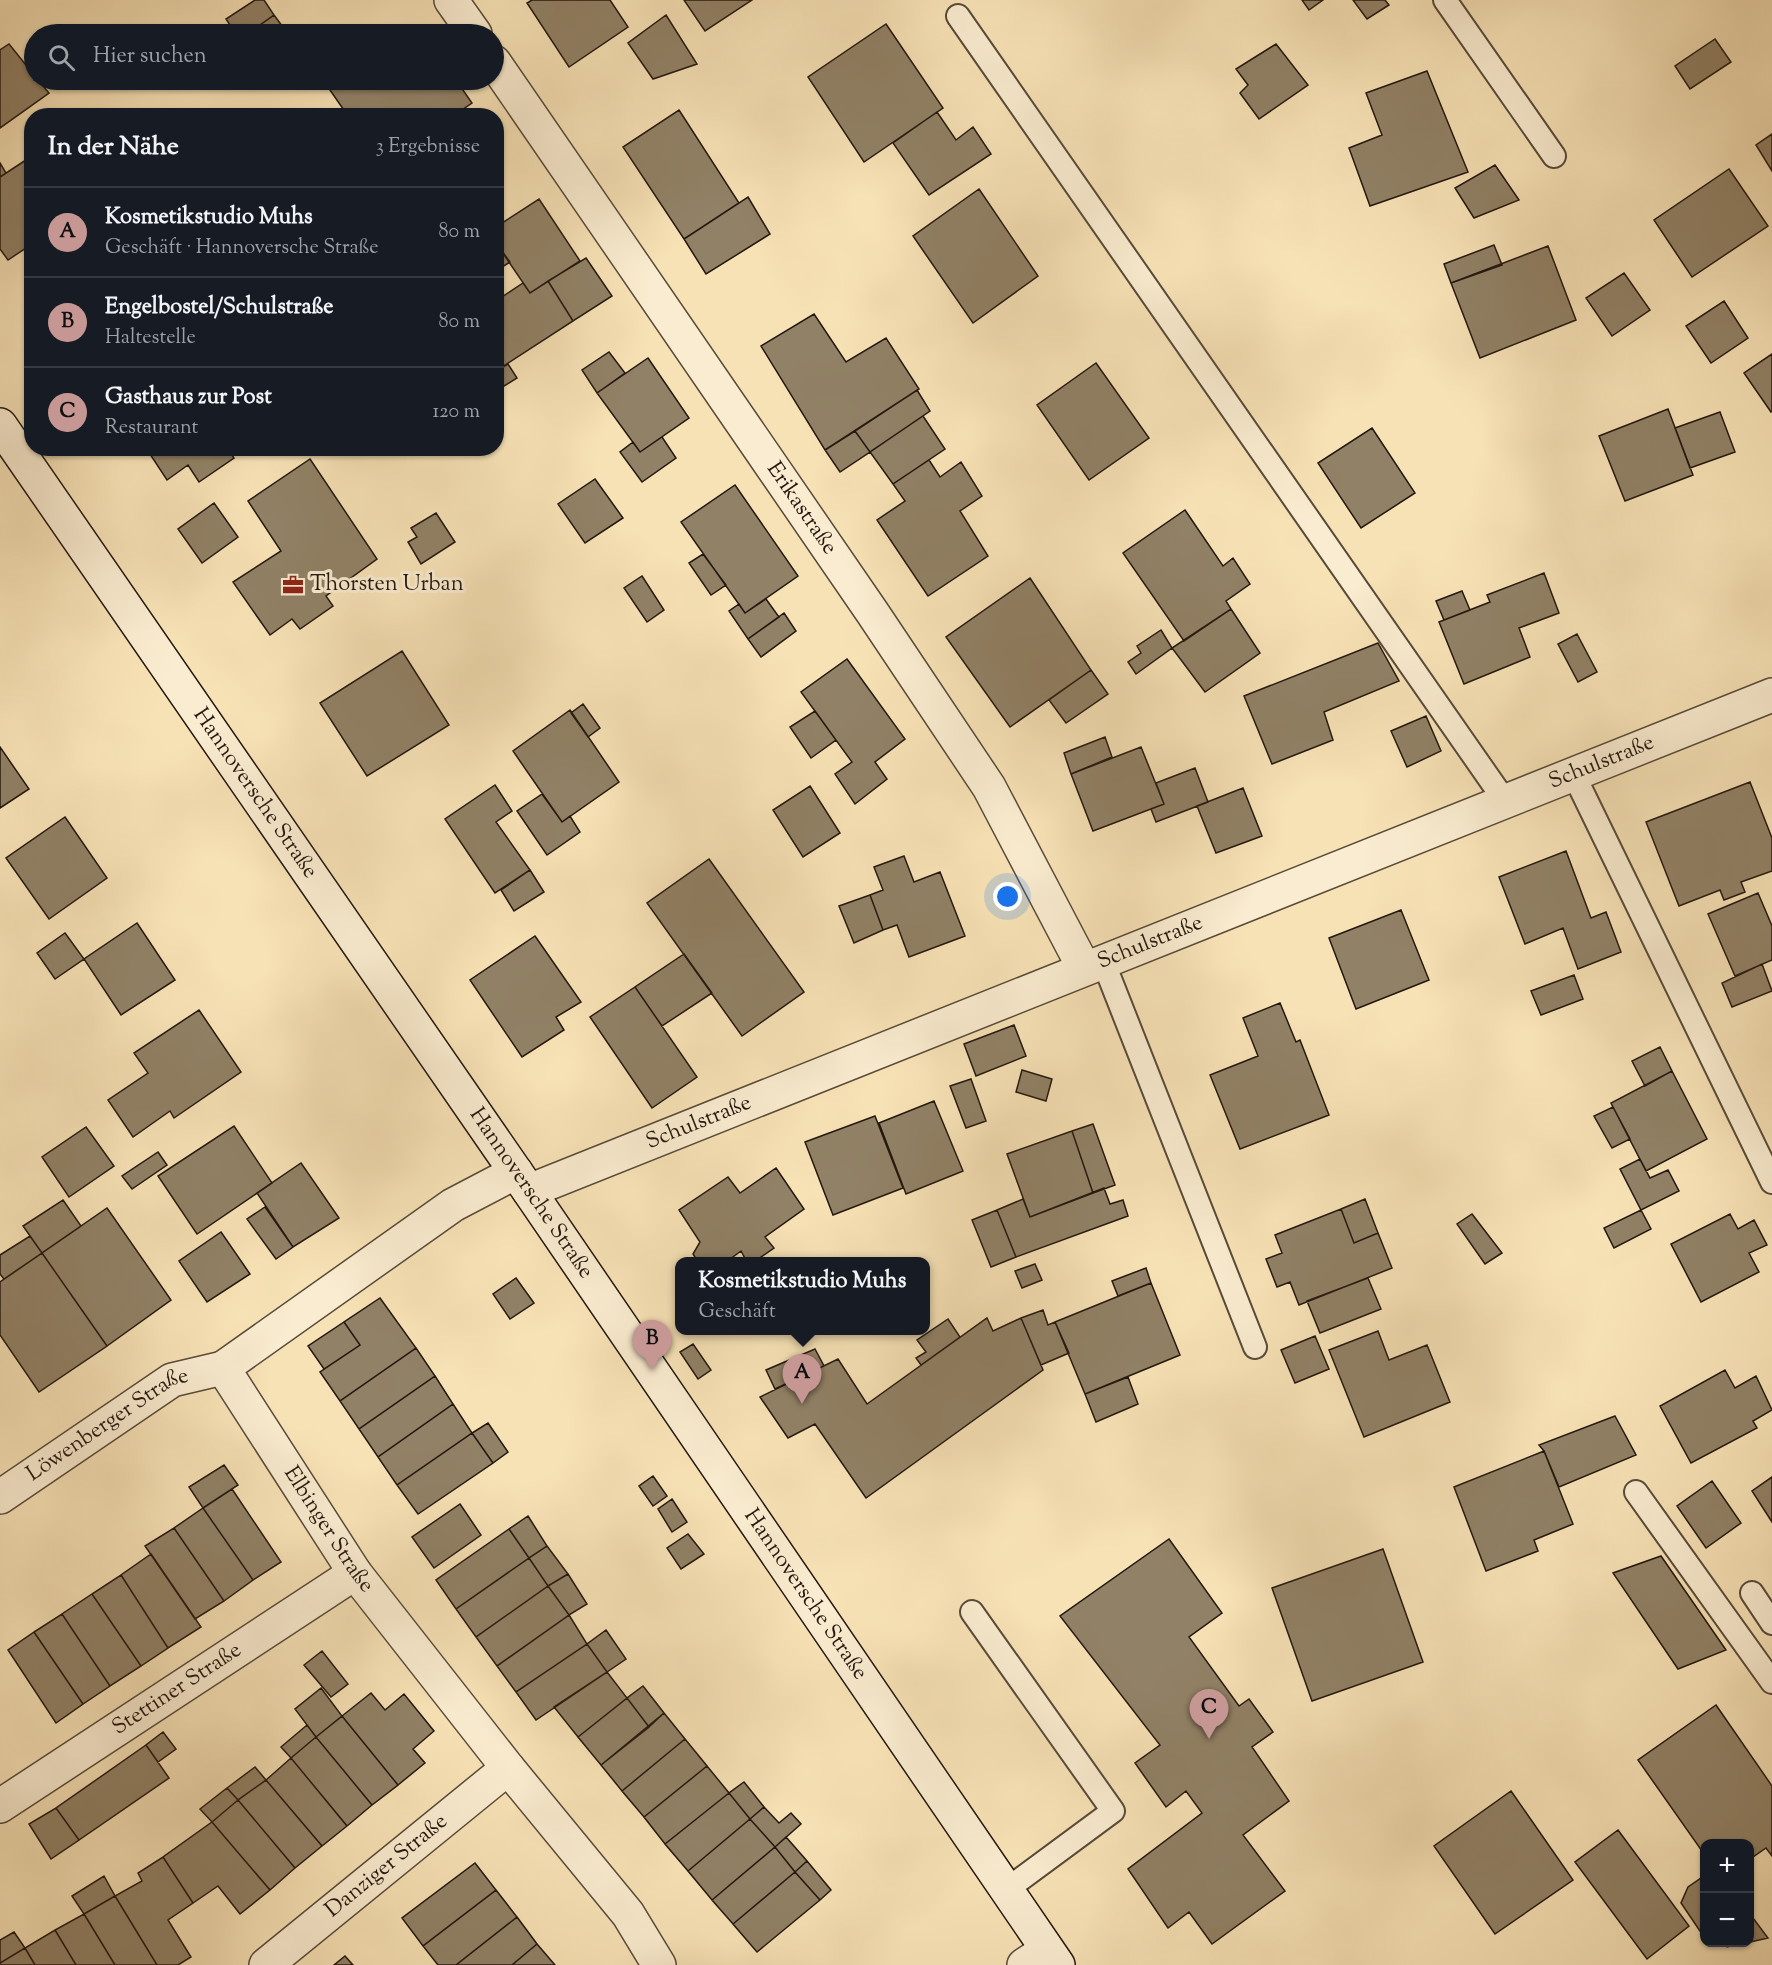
<!DOCTYPE html>
<html lang="de">
<meta charset="utf-8">
<style>
:root{--surface:#171b24;--page:#242831;--text:#f1f3f6;--muted:#9ea1a6;--line:#363941;--accent:#c59692}
body{margin:0;font-family:"Sorts Mill Goudy",serif;background:var(--page);color:var(--text)}
.controls{position:absolute;right:18px;bottom:18px;display:grid;overflow:hidden;border-radius:12px;box-shadow:0 2px 4px #0004}
.controls button{width:54px;height:54px;display:grid;place-items:center;padding:0;border:0;border-bottom:2px solid var(--line);background:var(--surface);color:var(--text);font:30px sans-serif}
.you{position:absolute;left:1008px;top:897px;width:21px;height:21px;margin:-15px;border:4px solid #fff;border-radius:50%;background:#1a73e8;box-shadow:0 0 0 9px #1a73e833}
.badge{display:grid;place-items:center;width:39px;height:39px;border-radius:50%;background:var(--accent);color:#111;font-size:20px;font-weight:700}
.pin{position:absolute;translate:-50% -50px;filter:drop-shadow(0 2px 3px #0008)}
.pin::after{content:'';position:absolute;top:32px;width:21px;height:18px;background:inherit;clip-path:polygon(0 0,100% 0,50% 100%)}
.popup{position:absolute;left:675px;top:1257px;width:255px;height:78px;box-sizing:border-box;display:grid;place-content:center;border-radius:12px;background:var(--surface);filter:drop-shadow(0 2px 4px #0005);font-size:20px;white-space:nowrap;color:var(--muted)}
.popup b{font-size:22px;color:var(--text)}
.popup::after{content:'';position:absolute;left:50%;top:100%;margin-left:-12px;border:12px solid transparent;border-top-color:var(--surface)}
.list{margin:0;padding:0;list-style:none}
h2{display:flex;justify-content:space-between;align-items:center;height:78px;margin:0;padding:0 24px;font-size:26px}
h2 small{font-size:20px;font-weight:400;color:var(--muted)}
.list li{display:grid;grid-template-columns:39px 1fr auto;gap:18px;align-items:center;box-sizing:border-box;height:90px;padding:0 24px;border-top:2px solid var(--line)}
.list b{display:block;font-size:22px;white-space:nowrap}
.list p{margin:0;font-size:20px;white-space:nowrap;color:var(--muted)}
.list em{font-size:20px;font-style:normal;color:var(--muted)}
.icon{flex:none;width:33px;height:33px;fill:none;stroke:currentColor;stroke-width:2;stroke-linecap:round;stroke-linejoin:round}
.map{position:relative;flex:none;width:1772px;height:1965px;overflow:hidden}
.search{position:absolute;background:var(--surface);box-shadow:0 2px 4px #0004;left:24px;top:24px;width:480px;height:66px;display:flex;align-items:center;gap:15px;box-sizing:border-box;padding:0 21px;border-radius:33px;color:var(--muted);font-size:22px}
.panel{position:absolute;background:var(--surface);box-shadow:0 2px 4px #0004;left:24px;top:108px;width:480px;height:348px;border-radius:24px}
.map>svg:first-child{display:block}
.building{fill:#918166;stroke:#23170f;stroke-width:1.5}
.lines{fill:none;stroke-linecap:round;stroke-linejoin:round}
.lane-casing{stroke:#584a39;stroke-width:26}
.street-casing{stroke:#584a39;stroke-width:36}
.secondary-casing{stroke:#23170f;stroke-width:36}
.lane{stroke:#faecd0;stroke-width:22}
.street{stroke:#faecd0;stroke-width:33}
.secondary{stroke:#faecd0;stroke-width:33}
.labels{text-anchor:middle;dominant-baseline:central;stroke-width:6;stroke-linejoin:round;paint-order:stroke}
.street-label{font-size:22px;fill:#23170f;stroke:#faecd0}
.poi-label{font-size:22px;fill:#23170f;stroke:#faecd0;text-anchor:start}
</style>
<div class="map">
<svg width="1772" height="1965" viewBox="0 0 1772 1965">
<rect width="100%" height="100%" fill="#f7e2b6"/>
<filter id="stains"><feTurbulence type="fractalNoise" baseFrequency=".00333" numOctaves="4"/><feColorMatrix values="0 0 0 0 .2 0 0 0 0 .09 0 0 0 0 .02 0 0 0 .5 -.17"/></filter>
<radialGradient id="worn" r=".72"><stop offset=".6" stop-color="#630" stop-opacity="0"/><stop offset="1" stop-color="#630" stop-opacity=".3"/></radialGradient>
<!-- building -->
<path class="building" d="M255 0H264L274 15 247 34H236L226 19Z
M532 0H610L628 27 569 67 527 3Z
M684 0H752L705 31Z
M1302 0H1323L1309 10Z
M1353 0H1385L1389 5 1367 19Z
M274 15 288 34H247Z
M666 15 697 64 653 79 628 43Z
M886 24 943 108 864 162 808 77Z
M360 25 367 34H346Z
M1715 39 1731 62 1690 89 1675 66Z
M9 44 34 75V80H38L49 93 0 128V50Z
M1276 44 1308 85 1259 119 1240 93 1248 85 1236 69Z
M1427 71 1468 172 1370 206 1349 148 1382 135 1366 93Z
M323 80H456L472 103 453 116H348Z
M679 110 739 203 684 239 623 147Z
M937 112 956 140 973 127 991 154 929 195 893 143Z
M1772 134V171L1756 145Z
M32 156V244L8 260 0 249V177Z
M0 163 6 173 0 177Z
M1495 165 1519 200 1474 218 1455 188Z
M1729 169 1768 226 1692 277 1654 220Z
M979 189 1038 276 973 323 913 236Z
M748 197 770 234 706 274 684 239Z
M539 199 580 261 530 293 496 243V227Z
M496 243 510 262 496 271Z
M1494 245 1502 265 1451 283 1444 264Z
M1548 246 1576 320 1480 358 1451 283Z
M586 258 612 296 573 321 548 281Z
M1624 273 1650 310 1612 336 1586 298Z
M548 281 573 321 496 371V301L523 283 530 293Z
M1724 301 1748 338 1711 363 1686 326Z
M814 314 846 362 886 338 919 389 825 450 761 346Z
M609 352 625 373 597 393 582 370Z
M1772 354V411L1771 412 1744 373Z
M648 358 689 418 640 452 597 393Z
M1096 363 1149 438 1089 480 1037 405Z
M508 364 517 378 496 391V371Z
M917 390 930 411 870 452 855 431Z
M1668 409 1693 475 1625 501 1599 436Z
M1720 412 1735 452 1690 468 1675 428Z
M923 416 945 449 893 484 870 452Z
M1372 428 1415 493 1361 528 1318 463Z
M855 431 870 452 840 472 825 450Z
M662 437 676 458 642 482 620 452 633 442 640 452Z
M146 448H227L234 458 199 482 188 465 167 480Z
M310 459 377 559 326 596 333 606 300 629 292 619 270 635 233 582 281 551 248 501Z
M929 460 940 477 961 462 982 496 960 511 988 556 928 596 877 520 905 501 893 484Z
M595 479 623 518 585 543 558 504Z
M735 485 798 576 745 613 681 522Z
M214 503 238 537 202 563 178 529Z
M1185 510 1223 566 1233 558 1250 584 1226 601 1231 609 1184 641 1123 553Z
M436 513 455 542 421 564 408 542 417 537 411 528Z
M703 554 726 585 711 595 689 563Z
M1544 573 1559 613 1519 628 1530 657 1464 684 1439 622 1490 602 1487 595Z
M642 576 664 610 647 622 624 588Z
M1030 578 1091 670 1010 727 946 637Z
M1462 591 1470 610 1444 620 1436 601Z
M766 599 779 617 748 639 729 611 739 604 745 613Z
M1231 609 1260 653 1205 692 1172 648Z
M784 613 796 631 761 657 748 639Z
M1161 630 1172 648 1136 674 1128 662 1141 653 1137 646Z
M1577 634 1597 672 1578 682 1558 644Z
M1378 643 1399 681 1324 712 1333 740 1272 764 1244 696Z
M402 651 449 725 367 776 320 703Z
M847 659 905 739 875 762 887 779 855 804 835 774 852 762 801 692Z
M1091 670 1108 694 1066 723 1049 700Z
M583 704 600 728 588 737 571 713Z
M570 710 619 782 562 822 513 751Z
M815 711 836 740 811 758 790 727Z
M1426 716 1441 751 1407 767 1391 731Z
M1105 737 1112 757 1071 774 1064 753Z
M0 747 29 789 0 808Z
M1141 747 1164 804 1093 831 1071 774Z
M1195 768 1208 802 1156 822 1151 809 1164 804 1156 783Z
M1750 782 1772 838V871L1741 882 1745 892 1724 900 1720 890 1679 906 1646 822Z
M495 785 512 811 496 822 530 870 495 893 445 819Z
M810 786 840 833 803 857 773 810Z
M1243 788 1262 836 1216 853 1197 806Z
M542 794 562 822 570 816 580 832 547 855 517 811Z
M65 817 107 878 49 919 6 858Z
M1566 851 1591 918 1606 912 1621 952 1578 969 1563 928 1525 944 1499 877Z
M904 856 914 882 940 872 965 936 909 957 897 925 883 930 870 895 883 890 874 867Z
M709 859 804 992 742 1036 647 903Z
M530 870 544 892 514 911 501 890Z
M1758 893 1772 926V960L1735 976 1708 914Z
M870 895 883 930 854 943 839 906Z
M1401 910 1429 980 1356 1009 1329 938Z
M137 923 175 980 121 1015 84 959Z
M65 933 84 959 55 979 37 953Z
M535 936 581 1002 556 1017 564 1030 522 1057 470 980Z
M684 954 712 993 662 1026 635 987Z
M1762 964 1772 991 1732 1007 1722 983Z
M1574 975 1583 999 1541 1015 1531 991Z
M635 987 697 1077 652 1108 590 1017Z
M1280 1003 1296 1042 1300 1040 1329 1115 1240 1149 1210 1075 1258 1056 1243 1018Z
M199 1010 241 1072 174 1118 170 1111 133 1137 108 1100 148 1073 134 1053Z
M1014 1025 1026 1056 976 1076 964 1044Z
M1660 1047 1672 1071 1645 1086 1632 1061Z
M1022 1070 1052 1079 1046 1101 1016 1092Z
M1672 1071 1707 1139 1646 1171 1611 1103Z
M971 1079 986 1121 966 1128 950 1086Z
M934 1101 963 1171 906 1194 879 1123Z
M1613 1107 1630 1139 1612 1148 1594 1116Z
M875 1116 903 1188 833 1215 805 1142Z
M1093 1124 1115 1185 1093 1193 1072 1131Z
M234 1126 272 1183 197 1234 158 1176Z
M86 1127 114 1166 69 1197 42 1157Z
M1072 1131 1093 1193 1030 1217 1007 1154Z
M158 1152 167 1165 132 1189 122 1176Z
M1640 1159 1650 1178 1668 1170 1679 1191 1641 1210 1620 1169Z
M301 1163 339 1218 293 1247 257 1193Z
M776 1168 804 1209 765 1237 774 1248 754 1262H747L741 1251 726 1262H698L693 1254 700 1242 679 1210 728 1177 740 1193Z
M1104 1188 1110 1204 1123 1200 1128 1216 1016 1257 997 1210 1023 1199 1030 1217Z
M1365 1199 1378 1233 1354 1243 1341 1209Z
M63 1200 81 1226 42 1253 23 1226Z
M265 1207 293 1247 276 1259 247 1219Z
M107 1208 171 1300 107 1346 42 1253Z
M1341 1209 1354 1243 1378 1233 1392 1268 1299 1305 1290 1282 1277 1287 1266 1259 1282 1253 1275 1235Z
M997 1210 1016 1257 991 1267 972 1220Z
M1641 1210 1651 1229 1614 1248 1604 1228Z
M1472 1214 1502 1253 1485 1264 1457 1224Z
M1730 1214 1738 1229 1754 1220 1767 1245 1749 1253 1759 1272 1701 1302 1671 1244Z
M221 1232 250 1274 207 1302 179 1261Z
M30 1236 42 1253 4 1279 0 1274V1255Z
M42 1253 107 1346 39 1392 0 1335V1282Z
M1035 1264 1042 1280 1022 1288 1015 1271Z
M1146 1268 1151 1283 1118 1296 1112 1281Z
M516 1278 534 1303 510 1319 493 1294Z
M1368 1278 1381 1309 1320 1333 1307 1301Z
M1151 1283 1180 1355 1085 1394 1055 1322Z
M380 1298 416 1348 340 1401 320 1372 360 1345 344 1322Z
M1043 1310 1048 1325 1055 1322 1069 1353 1041 1365 1021 1318Z
M987 1318 993 1331 1021 1318 1043 1370 866 1498 815 1424 788 1438 760 1397 838 1359 867 1404Z
M948 1319 960 1337 921 1365 916 1358 926 1352 917 1340Z
M344 1322 360 1345 324 1369 308 1346Z
M1378 1331 1389 1360 1427 1345 1450 1402 1364 1437 1329 1350Z
M1315 1336 1329 1369 1295 1383 1281 1350Z
M693 1344 711 1370 698 1379 680 1352Z
M416 1348 435 1376 359 1429 340 1401Z
M815 1349 824 1366 775 1389 766 1370Z
M1725 1370 1735 1388 1756 1376 1772 1410 1753 1421 1757 1428 1691 1463 1660 1406Z
M435 1376 453 1404 378 1457 359 1429Z
M1128 1377 1138 1404 1096 1422 1085 1394Z
M453 1404 472 1433 397 1485 378 1457Z
M1615 1416 1636 1455 1559 1487 1544 1451 1539 1445Z
M488 1423 508 1452 493 1463 472 1433Z
M472 1433 493 1463 418 1514 397 1485Z
M1544 1451 1573 1524 1534 1540 1538 1551 1486 1571 1454 1487Z
M224 1465 238 1485 203 1508 189 1487Z
M653 1476 667 1496 653 1506 639 1486Z
M1772 1477V1522L1752 1491Z
M1712 1481 1741 1523 1706 1548 1677 1506Z
M232 1489 281 1562 253 1580 203 1508Z
M672 1499 687 1522 672 1532 658 1509Z
M460 1504 481 1535 434 1568 412 1537Z
M203 1508 253 1580 224 1601 174 1528Z
M528 1516 547 1546 529 1558 509 1529Z
M174 1528 224 1601 195 1619 145 1546Z
M509 1529 529 1558 456 1609 436 1580Z
M688 1534 704 1554 681 1569 667 1548Z
M1169 1539 1222 1613 1189 1637 1239 1706 1249 1699 1273 1732 1252 1747 1289 1801 1243 1835 1285 1891 1212 1944 1189 1912 1168 1928 1128 1869 1202 1813 1186 1791 1166 1807 1135 1763 1160 1745 1060 1616Z
M547 1546 568 1574 548 1586 529 1558Z
M1383 1549 1423 1662 1312 1701 1272 1588Z
M151 1554 201 1627 168 1648 121 1575Z
M1661 1556 1726 1650 1678 1669 1613 1573Z
M529 1558 548 1586 476 1637 456 1609Z
M568 1574 587 1604 569 1615 548 1586Z
M121 1575 168 1648 141 1666 92 1594Z
M548 1586 569 1615 497 1666 476 1637Z
M92 1594 141 1666 110 1686 62 1614Z
M62 1614 110 1686 83 1704 34 1632Z
M569 1615 587 1644 516 1692 497 1666Z
M606 1630 626 1659 607 1672 587 1644Z
M34 1632 83 1704 56 1723 8 1650Z
M587 1644 607 1672 536 1720 516 1692Z
M322 1651 348 1684 331 1697 304 1665Z
M607 1672 627 1698 578 1737 554 1707Z
M643 1686 664 1713 649 1727 627 1698Z
M321 1688 342 1716 316 1737 295 1709Z
M371 1693 385 1710 404 1694 434 1731 413 1749 425 1763 398 1785 342 1716Z
M627 1698 649 1727 601 1765 578 1737Z
M1716 1705 1772 1786V1856L1766 1848 1750 1859V1844H1704V1854L1638 1760Z
M664 1713 685 1739 622 1791 601 1765Z
M342 1716 398 1785 372 1805 316 1737Z
M307 1725 316 1737 291 1758 281 1747Z
M163 1732 176 1749 158 1762 146 1745Z
M316 1737 372 1805 347 1826 291 1758Z
M685 1739 707 1766 644 1817 622 1791Z
M146 1745 169 1778 79 1840 56 1808Z
M291 1758 347 1826 322 1846 266 1780Z
M707 1766 729 1793 665 1844 644 1817Z
M255 1767 266 1780 238 1800 227 1788Z
M266 1780 322 1846 295 1868 238 1800Z
M744 1782 764 1807 750 1819 729 1793Z
M227 1788 238 1800 212 1822 200 1809Z
M1511 1791 1573 1880 1495 1934 1434 1846Z
M729 1793 750 1819 688 1871 665 1844Z
M238 1800 295 1868 270 1890 212 1822Z
M764 1807 779 1823 791 1813 801 1824 775 1847 750 1819Z
M56 1808 79 1840 51 1859 29 1824Z
M750 1819 775 1847 712 1900 688 1871Z
M212 1822 270 1890 240 1914 218 1886 193 1903 163 1857Z
M1618 1830 1689 1926 1647 1959 1575 1862Z
M786 1837 807 1861 795 1872 775 1847Z
M775 1847 795 1872 733 1924 712 1900Z
M163 1857 193 1903 168 1920 191 1957 178 1965H157L115 1896 142 1881 138 1873Z
M807 1861 831 1890 820 1900 795 1872Z
M475 1863 496 1890 423 1946 402 1918Z
M795 1872 820 1900 757 1952 733 1924Z
M104 1876 115 1896 84 1914 72 1896Z
M1704 1876V1937L1681 1903 1688 1887Z
M496 1890 517 1917 456 1965H438L423 1946Z
M115 1896 157 1965H115L84 1914Z
M84 1914 115 1965H76L55 1930Z
M1750 1914 1768 1938 1750 1942Z
M517 1917 537 1944 512 1965H456Z
M55 1930 76 1965H35L25 1948Z
M14 1932 25 1948 0 1963V1940Z
M1724 1942H1747L1727 1947Z
M537 1944 555 1965H512Z
M25 1948 35 1965H0V1963Z
M345 1956 353 1965H334Z"/>
<g class="lines">
<defs>
<path id="lane" d="M1445 0 1554 156
M958 16 1505 801
M1574 775 1772 1182
M1103 961 1255 1347
M1636 1492 1772 1682
M1752 1593 1772 1623
M972 1612 1113 1811 1006 1890"/>
<g id="street">
<path d="M451 0 475 34"/>
<path id="s1" d="M494 62 872 612 989 787 1084 968"/>
<path id="s2" d="M516 1172 453 1205 223 1368 355 1573 508 1768 628 1914 659 1965"/>
<path id="s3" d="M529 1191 1772 695"/>
<path id="s4" d="M0 1497 172 1380 223 1368"/>
<path id="s5" d="M0 1806 355 1573"/>
<path id="s6" d="M266 1965 508 1768"/>
<path d="M1024 1965 1047 1950"/>
</g>
<g id="secondary">
<path id="s7" d="M0 425 529 1191 1058 1965"/>
</g>
</defs>
<!-- lane casing -->
<use href="#lane" class="lane-casing"/>
<!-- street casing -->
<use href="#street" class="street-casing"/>
<!-- secondary casing -->
<use href="#secondary" class="secondary-casing"/>
<!-- lane -->
<use href="#lane" class="lane"/>
<!-- street -->
<use href="#street" class="street"/>
<!-- secondary -->
<use href="#secondary" class="secondary"/>
</g>
<!-- icons -->
<defs>
<symbol id="office-bare" viewBox="-9 -9 18 18"><path d="M-6-3h4V-5.5h4V-3h4V5H-6ZM-1-4.5V-3h2v-1.5ZM-6 0V1H6V0Z" fill="#8f2418" stroke="#faecd0" stroke-width="2.5" paint-order="stroke"/></symbol>
</defs>
<g fill-rule="evenodd">
<use href="#office-bare" x="278" y="570" width="30" height="30"/>
</g>
<g class="labels">
<!-- street labels -->
<g class="street-label">
<text stroke="none"><textPath href="#s1" startOffset="542">Erikastraße</textPath></text>
<text stroke="none"><textPath href="#s3" startOffset="1155">Schulstraße</textPath></text>
<text stroke="none"><textPath href="#s7" startOffset="448">Hannoversche Straße</textPath></text>
<text stroke="none"><textPath href="#s3" startOffset="669">Schulstraße</textPath></text>
<text stroke="none"><textPath href="#s3" startOffset="183">Schulstraße</textPath></text>
<text stroke="none"><textPath href="#s7" startOffset="934">Hannoversche Straße</textPath></text>
<text stroke="none"><textPath href="#s4" startOffset="130">Löwenberger Straße</textPath></text>
<text stroke="none"><textPath href="#s2" startOffset="546">Elbinger Straße</textPath></text>
<text stroke="none"><textPath href="#s7" startOffset="1420">Hannoversche Straße</textPath></text>
<text stroke="none"><textPath href="#s5" startOffset="212">Stettiner Straße</textPath></text>
<text stroke="none"><textPath href="#s6" startOffset="156">Danziger Straße</textPath></text>
</g>
<!-- poi labels -->
<g class="poi-label">
<text x="310" y="585">Thorsten Urban</text>
</g>
</g>
<rect width="100%" height="100%" filter="url(#stains)"/>
<rect width="100%" height="100%" fill="url(#worn)"/>
</svg>
<div class="controls">
<button>+</button>
<button>−</button>
</div>
<div class="you"></div>
<div class="pin badge" style="left:802px;top:1404px">A</div>
<div class="popup"><b>Kosmetikstudio Muhs</b>Geschäft</div>
<div class="pin badge" style="left:652px;top:1370px">B</div>
<div class="pin badge" style="left:1209px;top:1739px">C</div>
<div class="search"><svg class="icon" aria-label="search" viewBox="0 0 24 24"><circle cx="10" cy="10" r="6"/><path d="M15 15l6 6"/></svg>Hier suchen</div>
<section class="panel">
<h2>In der Nähe<small>3 Ergebnisse</small></h2>
<ul class="list">
<li><span class="badge">A</span><div><b>Kosmetikstudio Muhs</b><p>Geschäft · Hannoversche Straße</p></div><em>80 m</em></li>
<li><span class="badge">B</span><div><b>Engelbostel/Schulstraße</b><p>Haltestelle</p></div><em>80 m</em></li>
<li><span class="badge">C</span><div><b>Gasthaus zur Post</b><p>Restaurant</p></div><em>120 m</em></li>
</ul>
</section>
</div>
